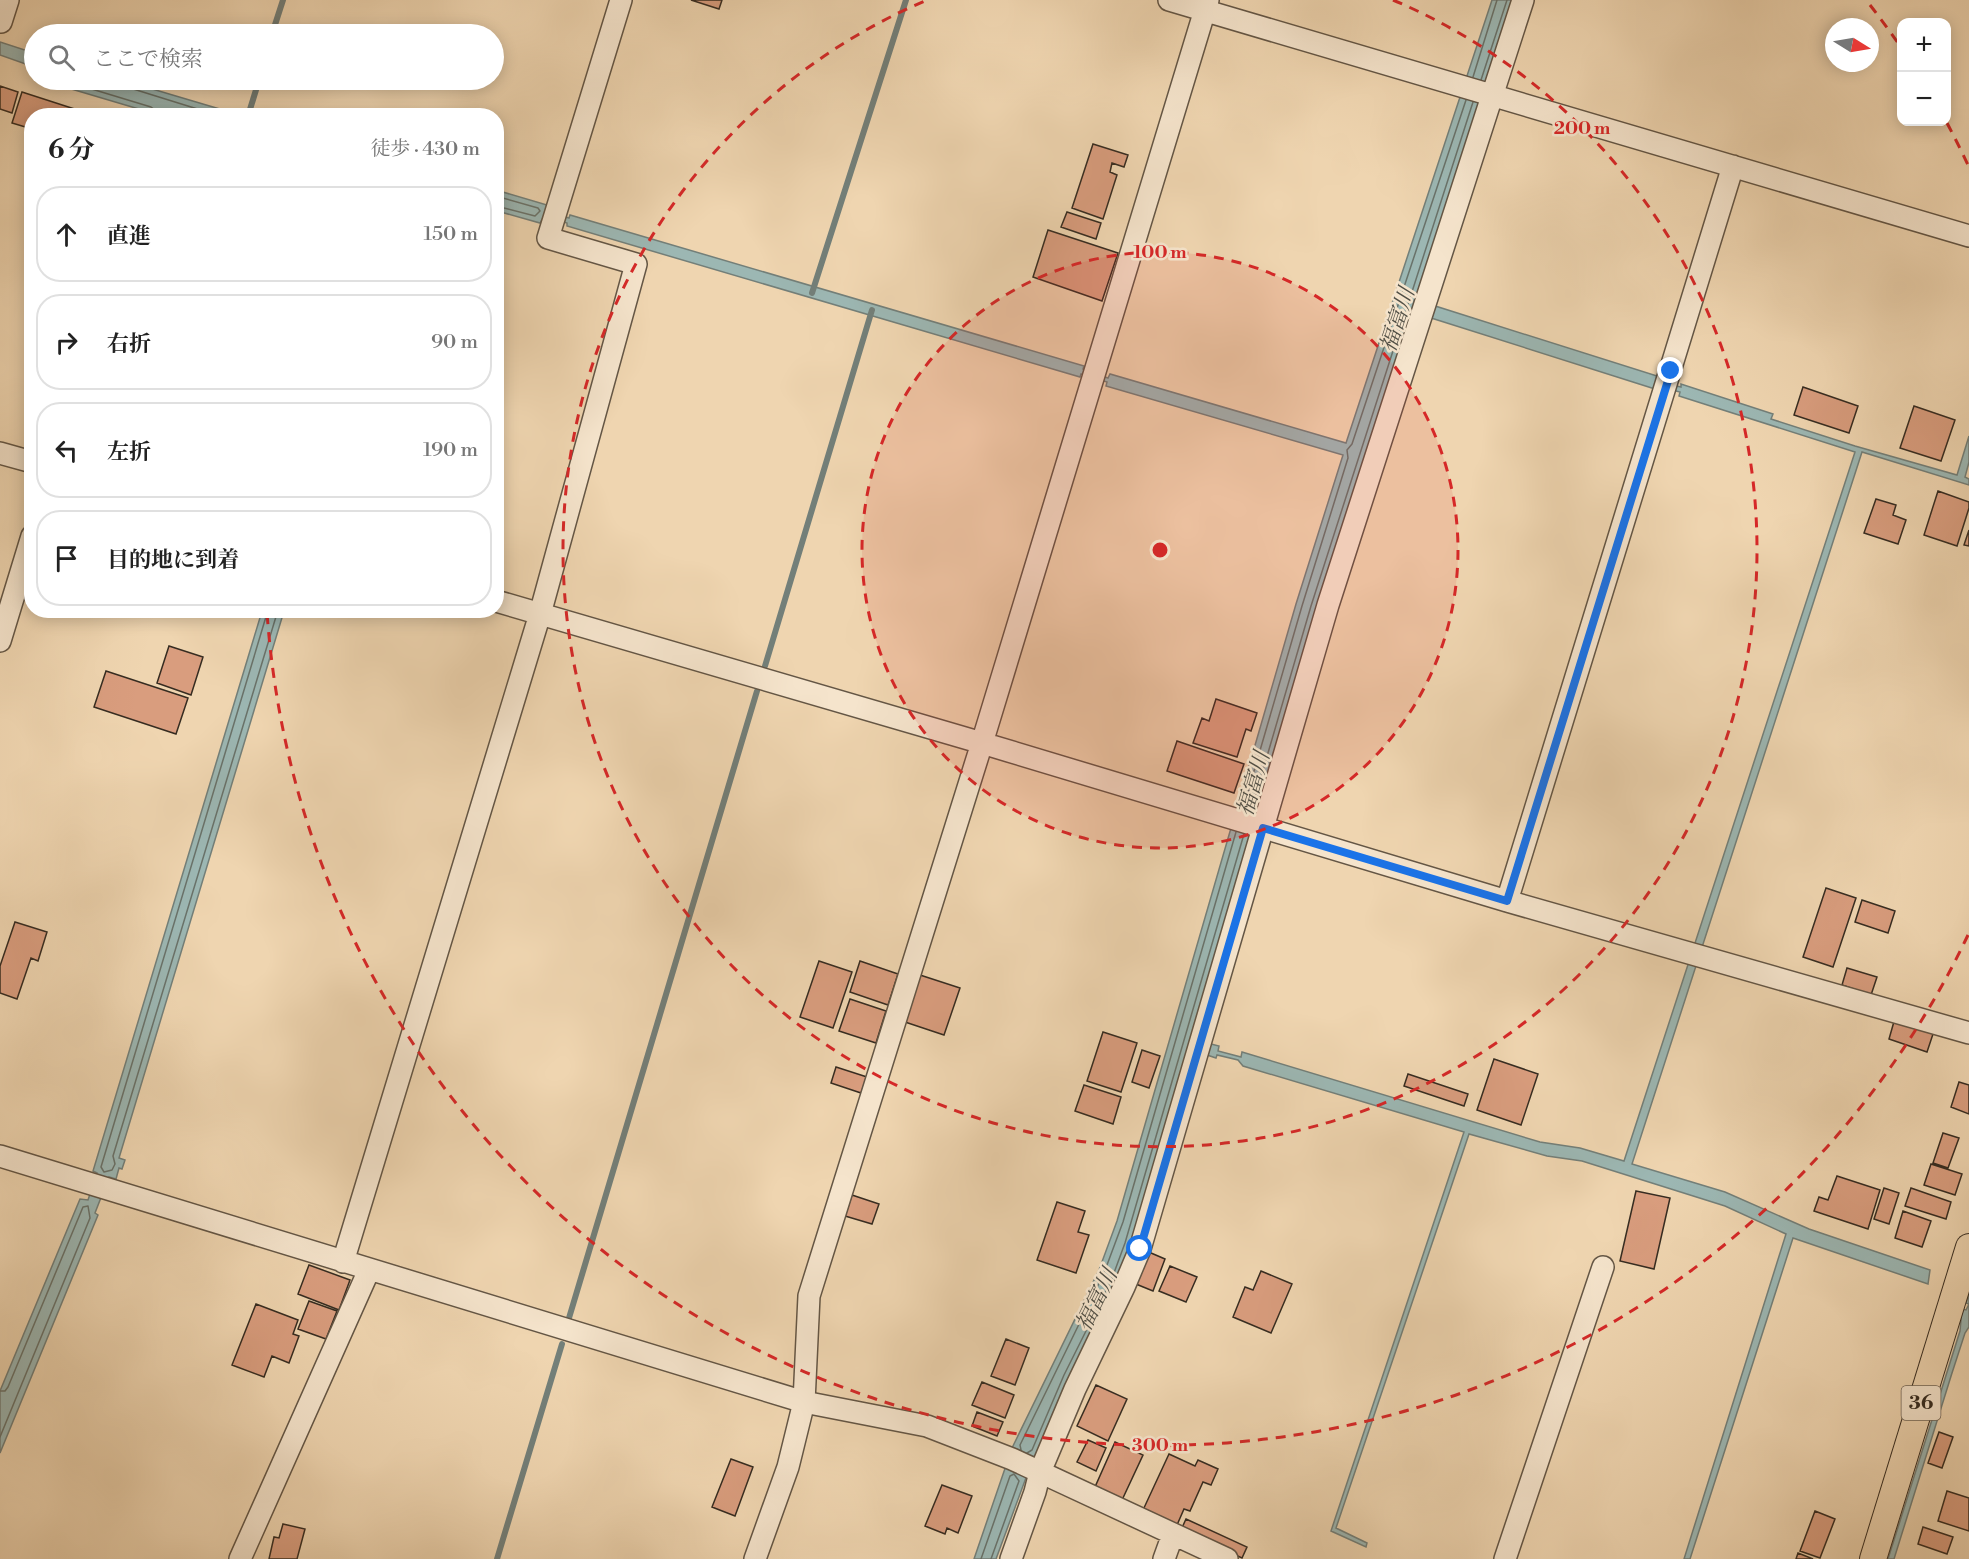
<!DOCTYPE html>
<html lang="ja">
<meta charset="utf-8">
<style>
:root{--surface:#fff;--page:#f6f6f6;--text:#222;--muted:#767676;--line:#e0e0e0}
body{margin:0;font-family:"Libre Bodoni","Noto Serif JP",serif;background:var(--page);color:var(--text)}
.controls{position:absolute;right:18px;top:18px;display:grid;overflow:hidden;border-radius:12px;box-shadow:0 3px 15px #0003}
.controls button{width:54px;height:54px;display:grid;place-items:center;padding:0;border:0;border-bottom:2px solid var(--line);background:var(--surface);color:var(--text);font:30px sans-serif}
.compass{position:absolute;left:1825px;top:18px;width:54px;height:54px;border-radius:50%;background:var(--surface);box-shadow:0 3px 15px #0003;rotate:101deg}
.stop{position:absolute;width:18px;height:18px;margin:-14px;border:4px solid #1a73e8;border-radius:50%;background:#fff}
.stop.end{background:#1a73e8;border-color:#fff;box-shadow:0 2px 6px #0008}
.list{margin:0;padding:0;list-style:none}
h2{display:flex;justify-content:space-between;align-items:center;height:78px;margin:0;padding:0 24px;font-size:26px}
h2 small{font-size:20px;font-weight:400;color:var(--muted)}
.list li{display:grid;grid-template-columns:39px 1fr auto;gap:18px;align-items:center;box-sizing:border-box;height:96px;margin:0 12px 12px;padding:0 12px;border:2px solid var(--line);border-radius:24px}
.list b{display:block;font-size:22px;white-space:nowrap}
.list em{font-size:20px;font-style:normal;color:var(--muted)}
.icon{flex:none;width:33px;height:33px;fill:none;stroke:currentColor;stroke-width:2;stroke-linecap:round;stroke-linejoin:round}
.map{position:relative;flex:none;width:1969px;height:1559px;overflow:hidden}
.search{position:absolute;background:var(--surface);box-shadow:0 3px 15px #0003;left:24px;top:24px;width:480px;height:66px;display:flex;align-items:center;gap:15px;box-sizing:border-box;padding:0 21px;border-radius:33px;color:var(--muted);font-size:22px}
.panel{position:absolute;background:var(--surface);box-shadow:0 3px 15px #0003;left:24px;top:108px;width:480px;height:510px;border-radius:24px}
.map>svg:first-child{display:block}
.water{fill:#9cb7b3;stroke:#737f79;stroke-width:1.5;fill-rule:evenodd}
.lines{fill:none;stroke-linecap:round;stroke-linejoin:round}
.shore{stroke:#69726a;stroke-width:1.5}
.stream{stroke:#737f79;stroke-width:6}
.building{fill:#d99d7e;stroke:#362c21;stroke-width:1.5}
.minor-casing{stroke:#645645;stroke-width:24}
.major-casing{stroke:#362c21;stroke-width:28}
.minor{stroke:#f5e4cc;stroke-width:21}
.major{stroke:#efd5b0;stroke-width:26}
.route{stroke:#1a73e8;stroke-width:8}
.ring{fill:none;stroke:#d62828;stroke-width:3;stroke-dasharray:10 8}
.labels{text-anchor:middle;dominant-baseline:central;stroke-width:5;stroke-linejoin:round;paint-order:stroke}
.shield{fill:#f5e4cc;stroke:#6f6354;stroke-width:1.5}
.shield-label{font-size:20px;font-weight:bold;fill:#362c21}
.water-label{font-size:22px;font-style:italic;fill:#504f46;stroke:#f5e4cc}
.centre{fill:#d62828;stroke:#f5e4cc;stroke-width:3}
.ring-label{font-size:18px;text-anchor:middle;font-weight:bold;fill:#d62828;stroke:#f5e4cc;stroke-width:5;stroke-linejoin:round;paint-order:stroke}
</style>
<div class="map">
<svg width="1969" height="1559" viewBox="0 0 1969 1559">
<rect width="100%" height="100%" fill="#efd5b0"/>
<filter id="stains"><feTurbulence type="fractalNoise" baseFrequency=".00333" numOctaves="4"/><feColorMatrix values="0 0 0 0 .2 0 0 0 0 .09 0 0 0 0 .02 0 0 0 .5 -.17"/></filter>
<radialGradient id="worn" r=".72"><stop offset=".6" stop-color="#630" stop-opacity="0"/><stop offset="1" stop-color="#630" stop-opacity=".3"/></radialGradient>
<!-- water -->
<path class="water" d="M1492 0H1514L1414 303 1431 307 1432 305 1657 376 1656 381 1681 387V384L1773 414 1771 419 1855 446 1957 475 1969 436V462L1965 477 1969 479V485L1862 452 1632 1164 1725 1192 1809 1229 1930 1270 1928 1284 1793 1238 1690 1559H1684L1786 1234 1725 1206 1582 1161 1547 1156 1469 1134 1336 1528 1367 1543 1366 1547 1331 1531 1464 1132 1243 1066 1238 1060 1217 1055 1216 1058 1204 1054 1116 1283 1036 1457 1025 1459 1027 1475 996 1559H974L1012 1448 1099 1270 1117 1221 1296 604 1343 455 1106 386 1107 382 1081 374 1080 377 567 226V223L544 216 540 223 497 211 496 190 547 205 546 211 569 218 570 215 1084 366 1083 369 1108 378 1110 374 1346 443ZM1413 307 1428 317 1655 389 1656 386 1680 392 1679 396 1855 452 1624 1161 1580 1148 1540 1142 1242 1052 1241 1057 1218 1051 1219 1046 1207 1043Z
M0 42 34 53V67L0 55Z
M41 80H122L240 115H159Z
M262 611H284L119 1158 125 1160 122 1169 119 1168 116 1179 109 1177 95 1213 98 1215 0 1453V1391L80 1199 88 1200 97 1173 93 1171Z
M1969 1294V1327L1965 1333 1952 1373 1894 1559H1888L1960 1331 1962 1309 1966 1310 1969 1304 1966 1303Z"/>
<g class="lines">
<!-- shore -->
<path class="shore" d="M1473 77 1497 0
M62 80 151 107 155 110 156 116
M125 80 126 85 130 88 220 116
M1481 80 1507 0
M496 196 538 208 540 211 535 216 496 206
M268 610 101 1167 104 1172 112 1170 115 1164 113 1156 278 610
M1243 809 1302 606 1348 458 1347 450 1352 444 1466 100
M1251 811 1311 606 1473 102
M0 1391H5L8 1387 83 1207 88 1206 90 1218 0 1437
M1021 1450 1020 1445 1104 1273 1123 1222 1236 832
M1027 1453 1032 1450 1064 1375 1111 1281 1125 1243 1244 834
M981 1559 1010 1476 1014 1474 1019 1481 991 1559"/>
<!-- stream -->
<path class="stream" d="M272 34 283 0
M248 116 259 80
M812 293 906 0
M765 666 872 310
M569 1318 757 691
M497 1559 562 1344"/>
</g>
<!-- building -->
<path class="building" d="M691 0H722L719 9Z
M0 86 18 92 12 113 0 109Z
M22 92 87 113 86 116H32V129L12 123Z
M1093 144 1128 155 1124 167 1112 163 1110 172 1117 175 1103 219 1072 208Z
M1067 212 1101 223 1096 239 1061 227Z
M1048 230 1118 253 1102 301 1033 277Z
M1803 387 1858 406 1849 433 1794 415Z
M1914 406 1955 420 1941 461 1900 448Z
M1938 491 1969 502V508L1957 546 1924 535Z
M1876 499 1896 505 1893 515 1906 520 1898 544 1864 533Z
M1969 530V546L1964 545Z
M169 646 203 657 191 695 157 683Z
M106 671 188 698 176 734 94 707Z
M1216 699 1257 713 1251 731 1246 729 1237 757 1193 743 1202 718 1209 721Z
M1177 741 1244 764 1234 793 1167 771Z
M1826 888 1856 898 1833 967 1803 957Z
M1862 900 1895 911 1888 933 1855 922Z
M15 922 47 932 38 961 31 958 17 999 0 993V966Z
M819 961 852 972 833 1028 800 1017Z
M860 961 898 974 888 1005 850 992Z
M1847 968 1877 977 1871 995 1842 985Z
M920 975 960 988 944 1035 905 1022Z
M850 999 886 1011 876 1043 839 1031Z
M1895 1018 1934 1031 1927 1052 1889 1039Z
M1103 1032 1137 1043 1121 1092 1087 1081Z
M1142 1050 1160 1056 1149 1088 1132 1082Z
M1494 1059 1538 1074 1521 1125 1477 1110Z
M836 1067 867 1077 861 1093 831 1083Z
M1408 1074 1468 1094 1464 1106 1404 1086Z
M1959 1082 1969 1085V1114L1951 1107Z
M1084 1085 1121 1097 1113 1124 1075 1111Z
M1943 1133 1959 1138 1948 1168 1933 1163Z
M1931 1164 1962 1174 1955 1195 1924 1185Z
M1837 1176 1880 1190 1868 1229 1814 1211 1819 1197 1828 1200Z
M1884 1188 1899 1193 1889 1224 1874 1219Z
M1911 1188 1951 1202 1946 1219 1905 1206Z
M1636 1191 1670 1198 1654 1269 1620 1261Z
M852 1195 879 1204 872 1224 845 1216Z
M1057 1202 1085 1211 1078 1232 1089 1235 1076 1273 1037 1260Z
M1903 1211 1931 1221 1922 1247 1895 1238Z
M1144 1250 1165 1259 1153 1291 1131 1282Z
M309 1265 350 1280 339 1310 298 1294Z
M1170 1266 1197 1277 1186 1302 1159 1291Z
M1261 1271 1292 1284 1271 1333 1233 1317 1245 1287 1253 1290Z
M309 1301 337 1311 326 1339 298 1329Z
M256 1304 298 1320 293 1334 299 1336 289 1363 272 1356 264 1377 232 1365Z
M1006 1339 1029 1348 1015 1385 991 1376Z
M982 1382 1014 1395 1005 1418 972 1405Z
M1096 1385 1127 1399 1108 1441 1077 1426Z
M977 1412 1003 1422 997 1436 972 1426Z
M1939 1432 1953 1437 1942 1468 1928 1463Z
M1088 1440 1106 1448 1096 1471 1077 1462Z
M1115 1442 1143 1455 1122 1500 1095 1487Z
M1169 1454 1195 1466 1198 1460 1218 1469 1211 1485 1203 1482 1190 1511 1184 1509 1177 1525 1143 1510Z
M731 1459 753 1467 735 1516 712 1507Z
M942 1485 972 1496 958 1533 947 1528 945 1534 925 1526Z
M1947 1491 1969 1498V1531L1938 1521Z
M1815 1511 1835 1519 1820 1558 1800 1551Z
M1186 1519 1247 1547 1242 1558 1181 1530Z
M283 1524 305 1529 297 1559H269L274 1537 279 1538Z
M1923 1527 1953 1537 1947 1554 1918 1544Z
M1798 1553 1813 1559H1796Z"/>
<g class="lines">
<defs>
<path id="minor" d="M1169 0 1969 236
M1 22 8 0
M0 453 32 462
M496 601 982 743 1507 901 1969 1033
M0 641 32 536
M1507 901 1733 166
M0 1156 804 1402 927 1426 1012 1459 1227 1559
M343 1262 540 614 636 264 548 238 621 0
M240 1559 369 1270
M755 1559 788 1467 804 1402 809 1296 982 743 1208 0
M1011 1559 1035 1492 1040 1472 1075 1389 1124 1287 1140 1249 1328 605 1523 0
M1164 1559 1173 1534
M1505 1559 1603 1267"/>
<path id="major" d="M1873 1559 1969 1247"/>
</defs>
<!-- minor casing -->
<use href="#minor" class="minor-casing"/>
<!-- major casing -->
<use href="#major" class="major-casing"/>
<!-- minor -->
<use href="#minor" class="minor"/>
<!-- major -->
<use href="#major" class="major"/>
</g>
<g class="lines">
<!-- route -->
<path class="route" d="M1140 1249 1263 828 1507 901 1671 371"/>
</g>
<!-- distance rings -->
<circle cx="1160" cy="550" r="298" fill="#d62828" fill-opacity=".12"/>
<g class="ring">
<circle cx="1160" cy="550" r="298"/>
<path d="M1393 0A597 597 0 1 1 927 0"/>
<path d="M1968 935A895 895 0 0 1 267 612M1870 5A895 895 0 0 1 1898 43M1947 123A895 895 0 0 1 1968 165"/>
</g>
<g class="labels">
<!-- shield labels -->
<rect class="shield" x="1901.5" y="1386" width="39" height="34" rx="4.5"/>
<g class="shield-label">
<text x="1921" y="1403">36</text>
</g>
<!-- water labels -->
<g class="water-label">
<text transform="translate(1398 320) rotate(-72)">福富川</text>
<text transform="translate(1254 784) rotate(-74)">福富川</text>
<text transform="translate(1097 1300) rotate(-64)">福富川</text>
</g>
</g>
<circle cx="1160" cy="550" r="9" class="centre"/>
<g class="ring-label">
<text x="1582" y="134">200 m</text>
<text x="1160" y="258">100 m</text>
<text x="1160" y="1451">300 m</text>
</g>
<rect width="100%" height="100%" filter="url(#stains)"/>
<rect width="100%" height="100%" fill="url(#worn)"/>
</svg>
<div class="controls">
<button>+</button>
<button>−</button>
</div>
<svg class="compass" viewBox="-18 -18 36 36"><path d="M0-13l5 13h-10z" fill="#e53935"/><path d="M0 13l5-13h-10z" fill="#767676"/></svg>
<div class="stop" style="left:1140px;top:1249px"></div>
<div class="stop end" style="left:1671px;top:371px"></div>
<div class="search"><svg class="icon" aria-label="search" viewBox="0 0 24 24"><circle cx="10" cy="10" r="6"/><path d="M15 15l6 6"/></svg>ここで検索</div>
<section class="panel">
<h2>6 分<small>徒歩 · 430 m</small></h2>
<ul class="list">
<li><svg class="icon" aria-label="ahead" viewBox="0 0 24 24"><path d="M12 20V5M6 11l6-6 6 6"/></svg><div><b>直進</b></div><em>150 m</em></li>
<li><svg class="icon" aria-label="right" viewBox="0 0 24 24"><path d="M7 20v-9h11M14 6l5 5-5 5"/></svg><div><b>右折</b></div><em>90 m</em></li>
<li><svg class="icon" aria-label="left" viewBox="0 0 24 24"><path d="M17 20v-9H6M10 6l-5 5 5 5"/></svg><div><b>左折</b></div><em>190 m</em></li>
<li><svg class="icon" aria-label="arrive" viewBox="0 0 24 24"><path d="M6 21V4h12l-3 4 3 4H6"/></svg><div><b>目的地に到着</b></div></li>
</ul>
</section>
</div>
